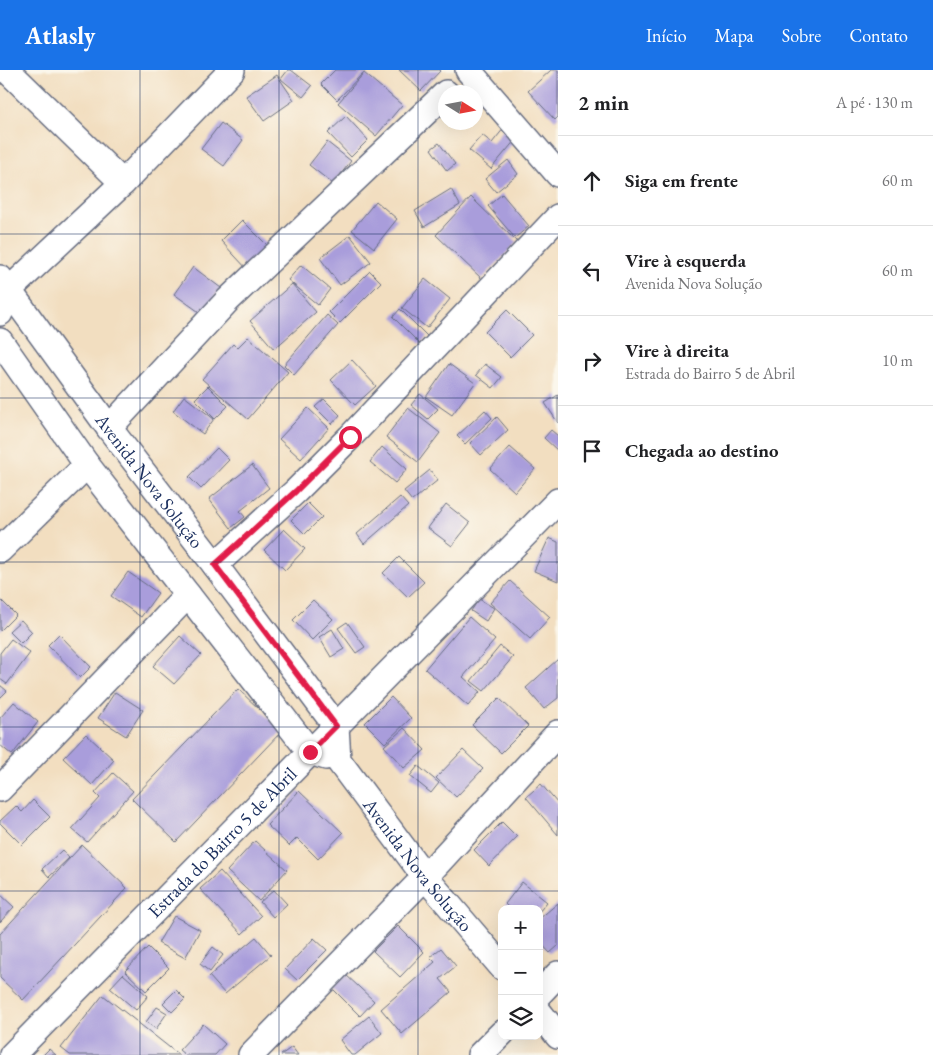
<!DOCTYPE html>
<html lang="pt">
<meta charset="utf-8">
<style>
:root{--surface:#fff;--page:#f6f6f6;--text:#202124;--muted:#757577;--line:#e0e0e0;--accent:#1a73e8}
body{margin:0;font-family:"EB Garamond",serif;background:var(--page);color:var(--text)}
.controls{position:absolute;right:15px;bottom:15px;display:grid;overflow:hidden;border-radius:10px;box-shadow:0 5px 20px #0002}
.controls button{width:45px;height:45px;display:grid;place-items:center;padding:0;border:0;border-bottom:1px solid var(--line);background:var(--surface);color:var(--text);font:25px sans-serif}
.compass{position:absolute;left:438px;top:15px;width:45px;height:45px;border-radius:50%;background:var(--surface);box-shadow:0 5px 20px #0002;rotate:101deg}
.stop{position:absolute;width:15px;height:15px;margin:-11px;border:4px solid #e11d48;border-radius:50%;background:#fff}
.stop.end{background:#e11d48;border-color:#fff;box-shadow:0 1px 5px #0008}
.list{margin:0;padding:0;list-style:none}
h2{display:flex;justify-content:space-between;align-items:center;height:65px;margin:0;padding:0 20px;font-size:21px}
h2 small{font-size:16px;font-weight:400;color:var(--muted)}
.list li{display:grid;grid-template-columns:32px 1fr auto;gap:15px;align-items:center;box-sizing:border-box;height:90px;padding:0 20px;border-top:1px solid var(--line)}
.list b{display:block;font-size:19px;white-space:nowrap}
.list p{margin:0;font-size:16px;white-space:nowrap;color:var(--muted)}
.list em{font-size:16px;font-style:normal;color:var(--muted)}
.icon{flex:none;width:28px;height:28px;fill:none;stroke:currentColor;stroke-width:2;stroke-linecap:round;stroke-linejoin:round}
.map{position:relative;flex:none;width:558px;height:985px;overflow:hidden}
header{display:flex;align-items:center;gap:30px;box-sizing:border-box;height:70px;padding:0 25px;background:var(--accent);color:#fff}
header strong{font-size:24px}
nav{display:flex;gap:28px;margin-inline-start:auto;font-size:18px}
main{display:flex}
aside{flex:1;background:var(--surface)}
.map>svg:first-child{display:block}
.building{fill:#a99ddb}
.lines{fill:none;stroke-linecap:round;stroke-linejoin:round}
.minor-casing{stroke:#666c80;stroke-width:28}
.minor{stroke:#fff;stroke-width:25}
.route{stroke:#e11d48;stroke-width:6}
.grid{fill:none;stroke:#1b2f5e;stroke-width:1;stroke-opacity:0.55}
.labels{text-anchor:middle;dominant-baseline:central;stroke-width:4;stroke-linejoin:round;paint-order:stroke}
.street-label{font-size:19px;fill:#1b2f5e;stroke:#fbf7ec}
</style>
<header>
<strong>Atlasly</strong>
<nav><a>Início</a><a>Mapa</a><a>Sobre</a><a>Contato</a></nav>
</header>
<main>
<div class="map">
<svg width="558" height="985" viewBox="0 0 558 985">
<rect width="100%" height="100%" fill="#fbf7ec"/>
<filter id="ink" filterUnits="userSpaceOnUse"><feTurbulence type="fractalNoise" baseFrequency=".02" numOctaves="2"/><feDisplacementMap in="SourceGraphic" scale="10" xChannelSelector="R" yChannelSelector="G"/><feConvolveMatrix kernelMatrix="1 2 1 2 8 2 1 2 1" color-interpolation-filters="sRGB"/></filter>
<filter id="wash" filterUnits="userSpaceOnUse"><feTurbulence type="fractalNoise" baseFrequency=".0096" numOctaves="4" result="noise"/><feDisplacementMap in="SourceGraphic" scale="20" xChannelSelector="R" yChannelSelector="G"/><feGaussianBlur stdDeviation="1.12" result="paint"/><feColorMatrix in="noise" values="0 0 0 0 0 0 0 0 0 0 0 0 0 0 0 0 0 1.4 0 .05"/><feComposite in="paint" operator="in"/></filter>
<g filter="url(#wash)">
<rect width="100%" height="100%" fill="#f2dec0"/>
<g id="blocks">
<!-- building -->
<path class="building" d="M288 0H291L312 16 303 27 281 9Z
M335 0H366L337 30 321 14Z
M399 0H441L421 21Z
M551 0H558V47L555 50 528 21Z
M364 3 402 35 376 66 338 33Z
M277 5 294 30 264 51 246 26Z
M346 46 368 70 351 87 328 63Z
M221 53 243 70 224 96 201 79Z
M508 53 521 63 491 99 469 80 482 65 492 73Z
M327 72 351 91 333 114 309 95Z
M439 73 455 94 447 101 431 79Z
M508 90 518 104 496 122 485 109Z
M451 119 460 135 424 157 415 141Z
M502 124 529 156 515 168 488 136Z
M471 127 517 172 482 209 436 165Z
M376 131 397 149 374 178 352 160Z
M242 150 270 178 248 200 221 171Z
M350 165 371 192 340 215 320 188Z
M301 195 330 219 318 235 288 210Z
M193 197 221 218 202 244 174 224Z
M370 201 381 212 340 253 329 242Z
M425 209 450 229 427 258 402 238Z
M292 214 316 242 274 279 250 251Z
M400 239 427 266 420 274 393 247Z
M507 240 532 265 510 287 485 262Z
M327 245 338 255 294 305 284 295Z
M248 267 288 302 248 349 202 309 233 274 237 278Z
M352 290 376 316 355 335 331 310Z
M449 294 475 313 452 345 426 327Z
M485 294 502 307 493 318 476 305Z
M208 316 228 336 215 349 195 329Z
M420 324 438 339 428 349 411 335Z
M558 325V353L545 333Z
M184 326 214 349 203 364 173 341Z
M324 329 340 345 332 354 315 337Z
M308 338 329 358 301 389 279 369Z
M408 338 440 363 418 392 386 367Z
M485 340 492 348 465 374 457 366Z
M497 347 508 360 481 385 470 373Z
M551 360 558 366V381L544 368Z
M382 377 407 399 395 413 370 392Z
M510 377 535 399 515 422 490 399Z
M217 378 229 390 201 419 189 407Z
M252 395 269 418 240 441 245 447 231 458 209 429Z
M430 400 438 410 412 431 404 421Z
M400 427 408 436 364 474 357 464Z
M308 433 322 447 305 464 291 450Z
M446 434 470 453 452 476 428 458Z
M284 459 305 479 285 500 264 480Z
M549 468 558 472V511L534 501Z
M399 487 424 512 408 527 383 503Z
M128 502 158 523 141 547 111 526Z
M510 511 550 547 530 569 490 533Z
M0 529 16 545 0 561Z
M479 529 494 538 486 551 471 541Z
M313 530 333 549 312 570 293 550Z
M469 547 495 570 463 607 480 622 468 636 425 599Z
M21 550 32 562 21 573 9 561Z
M347 552 365 577 356 583 338 558Z
M332 559 344 579 331 587 319 567Z
M59 564 91 597 80 608 48 575Z
M180 566 201 585 174 614 153 596Z
M11 569 30 583 7 614 0 609V583Z
M500 576 513 587 484 621 471 611Z
M558 589V628L544 639 526 618Z
M0 615 7 621 0 628Z
M238 619 282 661 176 772 132 729Z
M115 622 143 640 126 666 98 648Z
M391 627 411 648 385 673 365 653Z
M499 628 528 656 501 683 472 655Z
M14 632 38 652 12 685 0 675V648Z
M404 658 425 680 404 698 384 676Z
M86 664 114 690 92 715 63 688Z
M463 680 483 699 456 727 436 708Z
M418 696 439 713 431 723 410 706Z
M113 703 133 721 87 772 72 759 100 728 95 723Z
M541 714 558 734V765L526 727Z
M299 721 343 763 318 789 297 768 289 776 267 755Z
M33 730 50 747 22 775 0 753V751L16 736 22 742Z
M502 752 517 767 489 796 474 780Z
M255 771 287 800 259 831 227 801Z
M82 775 127 818 23 930 0 908V864Z
M62 780 69 788 49 807 42 799Z
M220 801 261 846 242 864 200 819Z
M522 812 547 832 539 842V839H510L505 834Z
M274 820 287 834 273 847 260 832Z
M0 824 14 837 0 852Z
M558 833V876L550 883 539 871V849Z
M174 846 200 860 185 888 158 873Z
M398 856 424 882 400 907 373 881Z
M256 867 271 885 225 924 209 906Z
M314 868 327 880 297 910 285 899Z
M148 877 169 898 146 921 125 901Z
M213 877 223 885 210 902 200 894Z
M441 878 456 896 440 909 451 922 402 964 381 939 435 892 430 887Z
M123 904 148 926 136 940 110 918Z
M345 904 374 931 360 946 332 918Z
M176 920 185 929 172 942 163 933Z
M103 925 179 985H70L61 978Z
M157 937 167 943 156 959 146 952Z
M369 946 382 963 355 985H351L340 970Z
M203 954 225 974 215 985H185L179 980Z
M292 977 298 985H281Z
M49 979 56 985H43Z"/>
</g>
</g>
<g filter="url(#ink)">
<use href="#blocks" fill-opacity="0" stroke="#666c80" stroke-width="1"/>
<g class="lines">
<defs>
<g id="minor">
<path d="M7 0 123 113"/>
<path d="M468 0 558 104"/>
<path id="s1" d="M0 208 109 358 215 495 336 656 338 690 425 807 502 897"/>
<path d="M0 243 9 220 123 113 232 0"/>
<path d="M0 271 87 395 310 682 326 687"/>
<path d="M109 358 228 230 446 23"/>
<path d="M0 480 87 395"/>
<path d="M215 495 296 421 350 367 558 147"/>
<path d="M0 719 188 525"/>
<path d="M539 924 558 904"/>
<path d="M539 942 558 966"/>
<path id="s2" d="M12 985 558 431"/>
<path d="M251 985 425 807 558 663"/>
<path d="M480 985 502 963"/>
</g>
</defs>
<!-- minor casing -->
<use href="#minor" class="minor-casing"/>
<!-- minor -->
<use href="#minor" class="minor"/>
</g>
</g>
<g class="lines" filter="url(#ink)">
<!-- route -->
<path class="route" d="M310 682 336 656 215 495 296 421 350 367"/>
</g>
<!-- grid -->
<path class="grid" d="M140 0V985M279 0V985M418 0V985M0 164H558M0 328H558M0 492H558M0 657H558M0 821H558"/>
<g class="labels">
<!-- street labels -->
<g class="street-label">
<text stroke="none"><textPath href="#s1" startOffset="252">Avenida Nova Solução</textPath></text>
<text stroke="none"><textPath href="#s2" startOffset="299">Estrada do Bairro 5 de Abril</textPath></text>
<text stroke="none"><textPath href="#s1" startOffset="726">Avenida Nova Solução</textPath></text>
</g>
</g>
</svg>
<div class="controls">
<button>+</button>
<button>−</button>
<button><svg class="icon" aria-label="layers" viewBox="0 0 24 24"><path d="M12 4l9 5-9 5-9-5zM3 14l9 5 9-5"/></svg></button>
</div>
<svg class="compass" viewBox="-18 -18 36 36"><path d="M0-13l5 13h-10z" fill="#e53935"/><path d="M0 13l5-13h-10z" fill="#757577"/></svg>
<div class="stop" style="left:350px;top:367px"></div>
<div class="stop end" style="left:310px;top:682px"></div>
</div>
<aside>
<h2>2 min<small>A pé · 130 m</small></h2>
<ul class="list">
<li><svg class="icon" aria-label="ahead" viewBox="0 0 24 24"><path d="M12 20V5M6 11l6-6 6 6"/></svg><div><b>Siga em frente</b></div><em>60 m</em></li>
<li><svg class="icon" aria-label="left" viewBox="0 0 24 24"><path d="M17 20v-9H6M10 6l-5 5 5 5"/></svg><div><b>Vire à esquerda</b><p>Avenida Nova Solução</p></div><em>60 m</em></li>
<li><svg class="icon" aria-label="right" viewBox="0 0 24 24"><path d="M7 20v-9h11M14 6l5 5-5 5"/></svg><div><b>Vire à direita</b><p>Estrada do Bairro 5 de Abril</p></div><em>10 m</em></li>
<li><svg class="icon" aria-label="arrive" viewBox="0 0 24 24"><path d="M6 21V4h12l-3 4 3 4H6"/></svg><div><b>Chegada ao destino</b></div></li>
</ul>
</aside>
</main>
